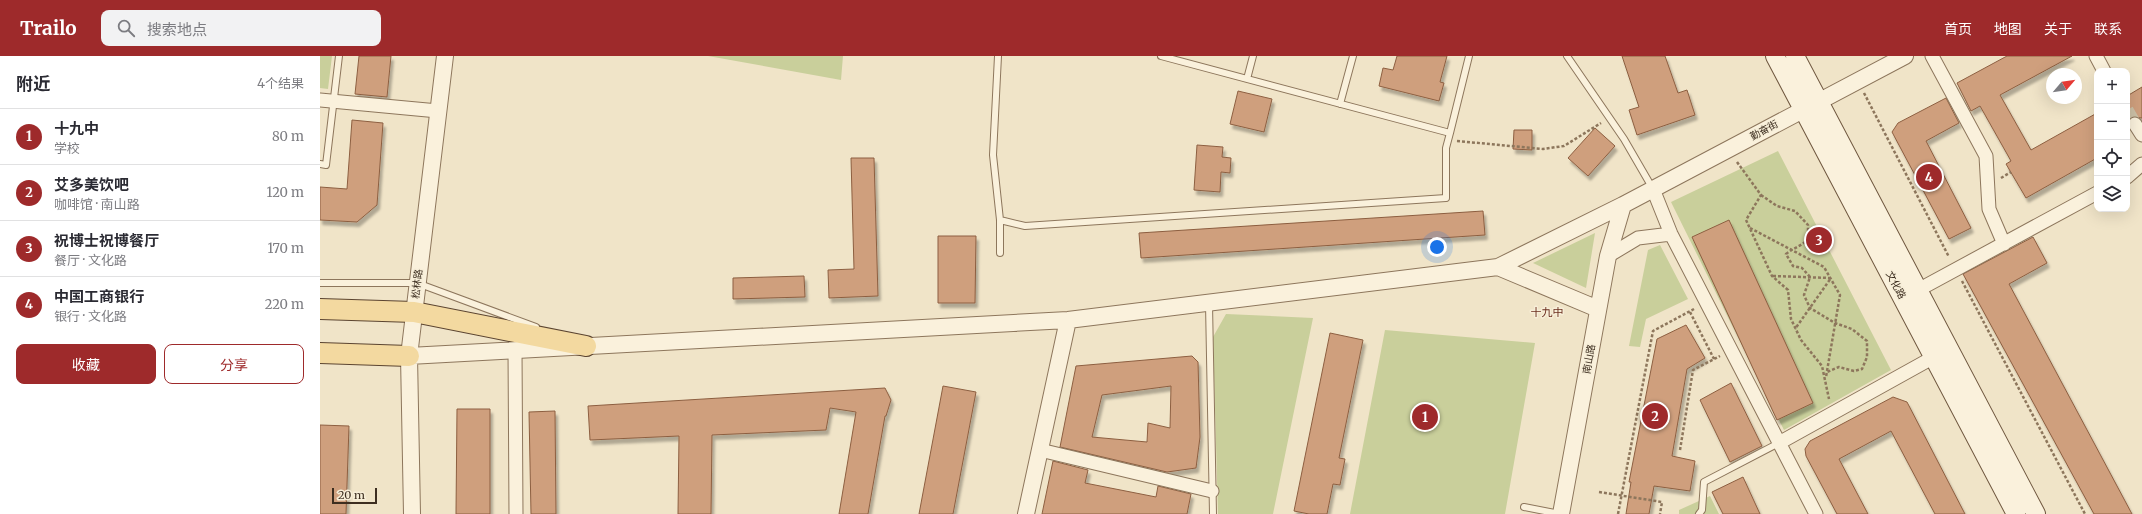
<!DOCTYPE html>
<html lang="zh">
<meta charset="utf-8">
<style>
:root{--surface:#fff;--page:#f2f2f3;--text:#2b2b33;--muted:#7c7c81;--line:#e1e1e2;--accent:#9e2a2b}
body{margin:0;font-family:Merriweather,"Noto Sans SC",serif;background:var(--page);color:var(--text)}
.controls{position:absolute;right:12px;top:12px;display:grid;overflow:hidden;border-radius:8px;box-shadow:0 4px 16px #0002}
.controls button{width:36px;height:36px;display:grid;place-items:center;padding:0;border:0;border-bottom:1px solid var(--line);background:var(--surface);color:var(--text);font:20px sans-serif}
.compass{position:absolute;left:1726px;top:12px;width:36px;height:36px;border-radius:50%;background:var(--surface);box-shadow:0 4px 16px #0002;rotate:61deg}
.scale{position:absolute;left:12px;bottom:10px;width:45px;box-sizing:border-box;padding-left:4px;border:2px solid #3d2e20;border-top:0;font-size:11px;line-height:14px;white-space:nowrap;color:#3d2e20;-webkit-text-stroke:3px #f7eed8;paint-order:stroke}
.you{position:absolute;left:1117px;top:191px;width:14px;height:14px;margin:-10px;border:3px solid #fff;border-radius:50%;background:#1a73e8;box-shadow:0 0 0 6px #1a73e833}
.badge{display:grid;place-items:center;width:26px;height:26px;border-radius:50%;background:var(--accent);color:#fff;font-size:13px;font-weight:700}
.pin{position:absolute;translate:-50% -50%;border:2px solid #fff;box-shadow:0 1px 4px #0006}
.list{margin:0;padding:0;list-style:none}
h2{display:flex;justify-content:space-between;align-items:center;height:52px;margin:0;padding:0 16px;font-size:17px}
h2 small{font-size:13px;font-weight:400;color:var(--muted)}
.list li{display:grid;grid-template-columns:26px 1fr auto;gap:12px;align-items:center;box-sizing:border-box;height:56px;padding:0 16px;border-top:1px solid var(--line)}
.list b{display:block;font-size:15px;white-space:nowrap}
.list p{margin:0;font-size:13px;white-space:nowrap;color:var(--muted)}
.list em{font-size:13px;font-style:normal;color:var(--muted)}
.actions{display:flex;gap:8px;padding:12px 16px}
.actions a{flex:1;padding:9px 0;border:1px solid var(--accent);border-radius:8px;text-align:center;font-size:14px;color:var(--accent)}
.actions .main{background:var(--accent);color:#fff}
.icon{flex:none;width:22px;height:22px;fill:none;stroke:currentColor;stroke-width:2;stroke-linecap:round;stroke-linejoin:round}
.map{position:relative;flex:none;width:1822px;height:458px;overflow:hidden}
header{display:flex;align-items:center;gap:24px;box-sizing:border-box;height:56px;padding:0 20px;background:var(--accent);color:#fff}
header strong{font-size:19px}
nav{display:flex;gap:22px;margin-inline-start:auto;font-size:14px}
.search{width:280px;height:36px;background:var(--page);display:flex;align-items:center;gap:10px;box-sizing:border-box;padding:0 14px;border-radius:8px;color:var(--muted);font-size:15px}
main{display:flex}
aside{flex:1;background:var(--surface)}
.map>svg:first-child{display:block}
.green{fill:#c9cf9b}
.building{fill:#cf9f7d;stroke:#8d5f41;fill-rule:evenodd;filter:url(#shadow)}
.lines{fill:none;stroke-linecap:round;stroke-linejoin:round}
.minor-tunnel{stroke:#ccc0a6;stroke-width:13;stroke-dasharray:13 6;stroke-linecap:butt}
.service-casing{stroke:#8d765c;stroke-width:8}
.minor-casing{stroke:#8d765c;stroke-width:15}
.tertiary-casing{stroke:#8d765c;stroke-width:18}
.secondary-casing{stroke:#6f573f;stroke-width:20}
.primary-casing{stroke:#5b4430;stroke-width:22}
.path{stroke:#8d765c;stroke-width:2.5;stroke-dasharray:3 2;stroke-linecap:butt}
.service{stroke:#faf1dc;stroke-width:6}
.minor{stroke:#faf1dc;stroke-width:13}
.tertiary{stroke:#faf1dc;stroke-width:16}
.secondary{stroke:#faf1dc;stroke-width:18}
.primary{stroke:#f3d9a0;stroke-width:20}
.labels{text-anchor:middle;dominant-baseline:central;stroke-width:3;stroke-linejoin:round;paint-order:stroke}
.street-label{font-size:10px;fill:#3d2e20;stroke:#f7eed8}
.neighbourhood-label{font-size:11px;fill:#6b2e1e;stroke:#f7eed8}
</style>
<header>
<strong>Trailo</strong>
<div class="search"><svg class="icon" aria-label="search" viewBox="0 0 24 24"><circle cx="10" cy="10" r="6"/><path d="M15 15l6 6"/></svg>搜索地点</div>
<nav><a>首页</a><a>地图</a><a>关于</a><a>联系</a></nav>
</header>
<main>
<aside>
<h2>附近<small>4个结果</small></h2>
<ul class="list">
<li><span class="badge">1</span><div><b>十九中</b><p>学校</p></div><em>80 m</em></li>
<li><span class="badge">2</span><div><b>艾多美饮吧</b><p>咖啡馆 · 南山路</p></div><em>120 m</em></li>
<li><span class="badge">3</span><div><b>祝博士祝博餐厅</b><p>餐厅 · 文化路</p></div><em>170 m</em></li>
<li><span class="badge">4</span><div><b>中国工商银行</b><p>银行 · 文化路</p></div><em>220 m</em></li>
</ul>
<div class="actions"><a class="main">收藏</a><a>分享</a></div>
</aside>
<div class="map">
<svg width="1822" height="458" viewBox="0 0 1822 458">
<defs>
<filter id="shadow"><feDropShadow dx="2.5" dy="4.5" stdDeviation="1" flood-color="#0004"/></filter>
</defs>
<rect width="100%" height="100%" fill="#f0e4c8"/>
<!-- green -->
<path class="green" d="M0 0H12L8 33 0 32Z
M388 0H523L521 24Z
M1458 95 1571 314 1464 374 1351 146Z
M1275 177 1266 232 1213 207Z
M1340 189 1368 243 1326 263 1320 291 1309 290 1328 194Z
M906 258 993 262 953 458H898L893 281Z
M1065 274 1215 287 1185 458H1030Z
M1390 440 1399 458H1359V454Z"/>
<!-- building -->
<path class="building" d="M39 0H71L67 41 35 38Z
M1077 0H1127L1120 26 1124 27 1119 45 1059 30 1063 12 1073 14Z
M1302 0H1345L1358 37 1367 34 1375 59 1317 79 1309 54 1319 51Z
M1687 0H1752L1680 39 1711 94 1777 57V102L1706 142 1686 108 1691 105 1660 50 1651 55 1637 27Z
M1822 31V62L1811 61 1808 65 1807 70V40Z
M918 35 952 43 944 76 910 68Z
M1626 42 1639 67 1606 85 1651 172 1629 183 1572 76 1578 67Z
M32 64 63 67 57 149 37 166 0 164V131L27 133Z
M1275 72 1295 90 1268 120 1248 102Z
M1194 74H1212V94L1193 93Z
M877 89 903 91 902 101 911 102 910 117 901 116 900 136 874 134Z
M531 102H554L558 240 509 242 508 214 534 213Z
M1163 155 1165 179 821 202 819 177Z
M1409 164 1493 347 1457 364 1372 181Z
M618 180H656L655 247H618Z
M1713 181 1727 207 1689 228 1812 458H1774L1643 218Z
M484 220 485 241 413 243V222Z
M1366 269 1385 302 1367 313 1352 400 1375 405 1370 435 1334 430 1329 458H1306L1311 426H1309L1337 283Z
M1010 277 1043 284 1019 402 1025 403 1020 429 1013 428 1007 458H989L974 455Z
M872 300 878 306 880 381 876 412 847 416 740 391 756 310ZM851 330 850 372 828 367 827 386 772 381 782 339Z
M1411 327 1442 390 1410 406 1380 344Z
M623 330 656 336 633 458H599Z
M565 332 571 344 566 360H565L548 458H519L536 356 510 352 506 374 392 379 391 458H358L359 380 270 384 268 350Z
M1573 341 1587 346 1645 458H1615L1571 375 1519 403 1548 458H1517L1486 400 1485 393 1490 385Z
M137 353H170V458H136Z
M235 355 236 458H211L209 356Z
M0 369 29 370 26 458H0Z
M733 405 768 414 765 427 836 441 838 430 871 438 867 458H722Z
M1423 421 1440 458H1403L1392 436Z"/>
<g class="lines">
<!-- minor-tunnel -->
<path class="minor-tunnel" d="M1807 54 1815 68"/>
<defs>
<path id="service" d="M678 0 673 99 680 164V197
M841 0 1130 77 1149 0
M1247 0 1304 83 1333 133
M927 23 933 0
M1020 48 1033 0
M0 108 6 109 19 0
M680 164 705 170 1126 142V92L1130 77
M0 227H97L216 271
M889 248 893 458
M1204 451 1240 458
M1379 458 1382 454 1384 426 1459 387"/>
<path id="minor" d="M1612 0 1666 100 1669 153 1684 188
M1776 0 1784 15
M0 44 118 55
M1815 68 1822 79
M1807 121 1822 108
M1333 133 1351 178 1496 458
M1288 200 1318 182 1351 178
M1598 234 1777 137
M195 294 196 458
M1459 387 1614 301
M720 394 892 435"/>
<path id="tertiary" d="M1178 211 1278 253
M89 300 748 264 1178 211 1303 149 1585 0
M92 458 89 300 125 0
M706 458 748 264
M1241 458 1288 200 1303 149"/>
<path id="secondary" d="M1455 0 1696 458
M1475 0 1716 458"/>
<path id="primary" d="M0 253 94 256 266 290
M0 297 89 300"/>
</defs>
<!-- service casing -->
<use href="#service" class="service-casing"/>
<!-- minor casing -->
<use href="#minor" class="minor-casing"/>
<!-- tertiary casing -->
<use href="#tertiary" class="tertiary-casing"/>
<!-- secondary casing -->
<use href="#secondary" class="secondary-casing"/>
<!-- primary casing -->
<use href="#primary" class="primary-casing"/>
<!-- path -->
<path class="path" d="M1544 37 1629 201
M1137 85 1223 93 1244 90 1281 67
M1417 106 1441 139 1426 164 1452 220 1468 234 1471 263 1481 284 1502 310 1509 343
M1681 122 1691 116
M1441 139 1457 150 1475 155 1488 169V183C1482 190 1473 192 1466 198L1473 210 1482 212 1490 221 1484 239 1490 252 1515 267 1532 273 1547 285V301L1542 313 1534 315 1519 311 1507 316
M1430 172 1504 211 1520 239 1506 321
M1453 220 1511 222 1475 273
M1642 225 1765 458
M1370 256 1394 303
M1360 394 1373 314 1400 300
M1279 436 1342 446 1340 458
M1298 458 1333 275 1374 253"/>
<!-- service -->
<use href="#service" class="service"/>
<!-- minor -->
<use href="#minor" class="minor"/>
<!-- tertiary -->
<use href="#tertiary" class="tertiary"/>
<!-- secondary -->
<use href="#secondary" class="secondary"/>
<!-- primary -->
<use href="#primary" class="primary"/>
</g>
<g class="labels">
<!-- street labels -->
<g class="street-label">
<text transform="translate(1444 74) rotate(-28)">勤奋街</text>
<text transform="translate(97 228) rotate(-83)">松林路</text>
<text transform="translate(1576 229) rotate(62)">文化路</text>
<text transform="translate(1269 303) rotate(-80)">南山路</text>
</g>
<!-- neighbourhood labels -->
<g class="neighbourhood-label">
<text x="1227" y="256">十九中</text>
</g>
</g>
</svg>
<div class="controls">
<button>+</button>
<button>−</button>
<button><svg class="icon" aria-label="locate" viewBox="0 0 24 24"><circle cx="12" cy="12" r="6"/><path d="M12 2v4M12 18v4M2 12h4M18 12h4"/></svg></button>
<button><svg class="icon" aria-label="layers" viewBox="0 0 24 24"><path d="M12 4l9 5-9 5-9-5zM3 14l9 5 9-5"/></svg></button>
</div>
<svg class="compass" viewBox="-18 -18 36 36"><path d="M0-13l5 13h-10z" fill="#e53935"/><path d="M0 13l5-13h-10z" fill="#7c7c81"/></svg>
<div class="scale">20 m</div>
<div class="you"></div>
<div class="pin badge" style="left:1105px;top:361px">1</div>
<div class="pin badge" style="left:1335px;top:360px">2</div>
<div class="pin badge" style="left:1499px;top:184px">3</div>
<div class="pin badge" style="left:1609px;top:121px">4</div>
</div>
</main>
